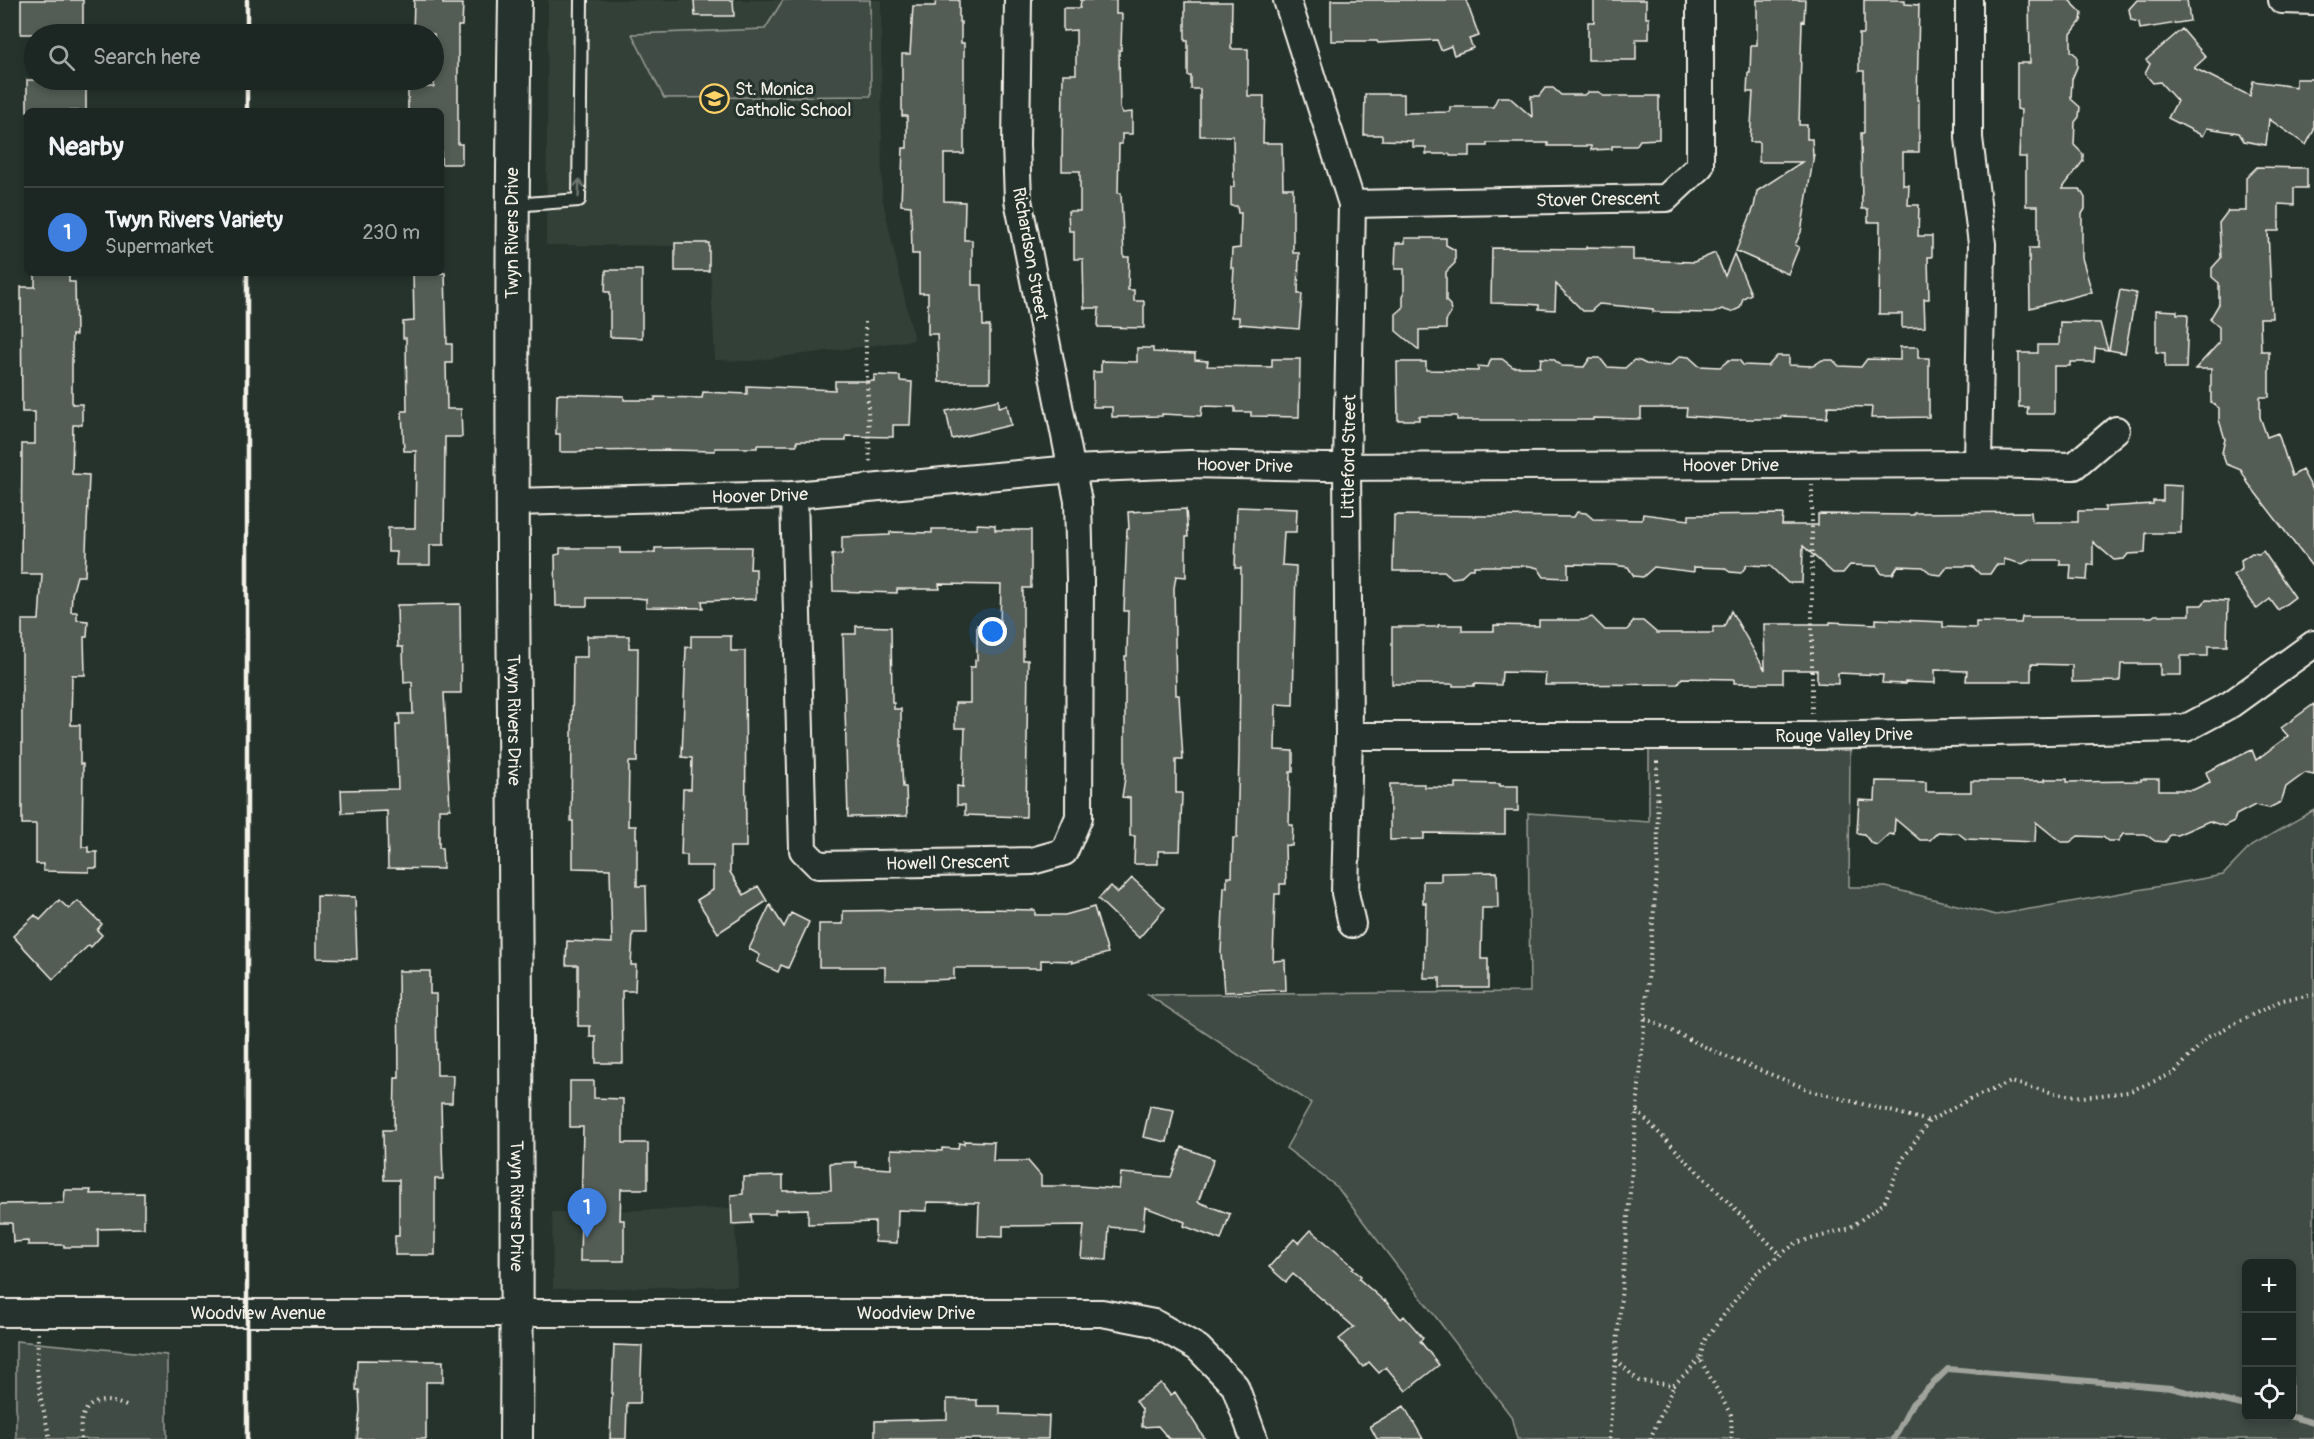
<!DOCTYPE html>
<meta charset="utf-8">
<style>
:root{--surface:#1c2622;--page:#252e2a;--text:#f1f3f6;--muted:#a0a5a5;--line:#3a4340;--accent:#b45309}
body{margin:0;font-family:Pangolin,sans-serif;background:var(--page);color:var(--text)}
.controls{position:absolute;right:18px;bottom:18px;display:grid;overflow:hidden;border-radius:9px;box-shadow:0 3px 9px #0003}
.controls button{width:54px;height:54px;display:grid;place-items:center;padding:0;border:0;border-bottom:2px solid var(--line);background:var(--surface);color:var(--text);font:30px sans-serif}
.you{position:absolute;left:993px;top:632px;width:21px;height:21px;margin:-15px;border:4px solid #fff;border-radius:50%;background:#1a73e8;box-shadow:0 0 0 9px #1a73e833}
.badge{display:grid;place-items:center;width:39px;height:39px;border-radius:50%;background:var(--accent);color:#fff;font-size:20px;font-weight:700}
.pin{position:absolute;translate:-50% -50px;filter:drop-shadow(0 2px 3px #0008)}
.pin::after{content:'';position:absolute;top:32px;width:21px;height:18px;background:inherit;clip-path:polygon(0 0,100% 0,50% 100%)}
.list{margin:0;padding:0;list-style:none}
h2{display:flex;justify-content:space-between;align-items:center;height:78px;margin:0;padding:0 24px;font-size:26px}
h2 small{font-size:20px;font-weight:400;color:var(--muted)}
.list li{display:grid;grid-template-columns:39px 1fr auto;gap:18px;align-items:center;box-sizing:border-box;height:90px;padding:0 24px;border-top:2px solid var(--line)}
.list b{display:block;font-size:22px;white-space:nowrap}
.list p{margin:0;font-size:20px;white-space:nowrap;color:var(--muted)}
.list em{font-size:20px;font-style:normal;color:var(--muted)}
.icon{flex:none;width:33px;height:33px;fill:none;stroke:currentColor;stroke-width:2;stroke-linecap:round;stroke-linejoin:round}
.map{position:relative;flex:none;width:2314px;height:1439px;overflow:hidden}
.search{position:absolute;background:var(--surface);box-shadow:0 3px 9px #0003;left:24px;top:24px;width:420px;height:66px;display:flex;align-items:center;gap:15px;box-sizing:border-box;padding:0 21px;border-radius:33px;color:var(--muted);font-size:22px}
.panel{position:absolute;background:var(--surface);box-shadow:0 3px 9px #0003;left:24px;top:108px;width:420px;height:168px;border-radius:9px}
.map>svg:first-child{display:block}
.built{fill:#333f39}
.green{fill:#414b45;stroke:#9a9e96;stroke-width:1.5;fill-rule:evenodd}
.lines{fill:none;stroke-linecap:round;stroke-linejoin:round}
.stream{stroke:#9fa39b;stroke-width:6}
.building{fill:#525c55;stroke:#f4f1e8;stroke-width:1.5}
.service-casing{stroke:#f4f1e8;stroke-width:16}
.minor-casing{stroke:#f4f1e8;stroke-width:30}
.tertiary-casing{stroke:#f4f1e8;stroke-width:36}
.path{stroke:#f4f1e8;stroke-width:4;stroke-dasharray:1.5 4.5;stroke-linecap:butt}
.service{stroke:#26332d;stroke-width:12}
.minor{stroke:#26332d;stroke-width:26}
.tertiary{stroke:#26332d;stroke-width:32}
.rail{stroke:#f4f1e8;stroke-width:4.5}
.oneway{stroke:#6e766e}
.labels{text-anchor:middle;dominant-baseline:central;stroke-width:6;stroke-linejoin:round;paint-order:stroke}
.poi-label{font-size:18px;fill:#f4f1e8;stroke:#26332d;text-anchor:start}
.street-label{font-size:18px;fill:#f4f1e8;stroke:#26332d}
</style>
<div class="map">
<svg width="2314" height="1439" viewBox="0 0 2314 1439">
<rect width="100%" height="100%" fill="#26332d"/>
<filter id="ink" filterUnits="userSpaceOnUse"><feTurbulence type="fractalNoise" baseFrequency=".0167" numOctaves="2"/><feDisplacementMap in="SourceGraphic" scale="12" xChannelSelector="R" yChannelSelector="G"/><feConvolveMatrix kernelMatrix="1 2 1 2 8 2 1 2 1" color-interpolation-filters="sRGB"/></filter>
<g filter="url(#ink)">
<!-- built -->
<path class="built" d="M548 0H881L882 197 914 340 750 361 715 360 709 246 546 245Z
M735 1208 737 1286 553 1289 552 1212Z"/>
<!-- green -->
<path class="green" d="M783 0H870L871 96 664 98 632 34 765 29Z
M1649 750H1850L1849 887H1886L1996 915 2223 875 2251 846 2314 810V1439H1517L1511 1416 1337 1187 1286 1148 1311 1103 1148 995 1530 992 1528 813 1649 822ZM2246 1264H2292V1416H2246Z
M16 1341 167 1355V1439H16Z"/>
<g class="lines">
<!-- stream -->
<path class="stream" d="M2289 1416 2314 1423
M1894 1439 1912 1404 1948 1369 2171 1388 2246 1406"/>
</g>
<!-- building -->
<path class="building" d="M21 0H83V34H21Z
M414 0H443V4H463L462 26H458V144H462V164H441V111H408V87H434V34H413Z
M694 0H733L734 16H695Z
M936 0H959V22H961V43H964V154H944V201L965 202 964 240H972V285H982L983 326H990V382H939L937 334H928V293H919V254H912L911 206 901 205 903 148H907V116H902V54H910L913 6H935Z
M1081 0H1116V14H1122L1121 50H1119L1120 108 1122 113 1132 112V134H1122V144H1119L1118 193H1121L1124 257H1129L1128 290H1134V301H1144V328L1098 327 1099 308H1084L1083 259H1074V231H1069L1068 211H1080V171H1062L1063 74H1076V30L1063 31V8H1080Z
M1331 0H1466L1479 36 1469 39 1473 48 1454 55 1451 46 1441 50 1437 40 1378 43 1377 41H1331Z
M1594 0H1646V18H1649V39H1636V60H1588V22H1594Z
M1757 0H1805L1804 22 1802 21 1799 125H1807V139H1812L1813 156 1814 154 1801 232 1795 245 1799 247 1788 274 1736 251 1754 207 1757 191 1802 162H1759V142H1750L1753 92H1747L1748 73H1750L1751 45H1757Z
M1864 0H1905V4L1919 5 1917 100H1919V152H1903V185H1909L1908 205H1919L1918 236H1932V257H1928L1929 299H1924L1925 327 1902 328V314H1879L1880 222H1868V209H1862L1861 133H1864V71H1859V34H1864Z
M2029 0H2069L2082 13 2081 21 2071 34V51L2077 56V67L2072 79 2071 99 2080 107 2079 117 2075 122 2074 145 2083 154V161L2062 189H2080L2085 198V209L2082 214V258L2092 292 2030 308 2029 248H2038V206H2026V157H2019L2021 110 2017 109V63H2030Z
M2137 0H2187L2190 21 2140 29 2139 22 2131 20 2129 9Z
M1185 2H1232L1231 49H1248V96H1264L1263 143H1282L1283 188H1293V253H1299L1298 294H1302L1299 329 1239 324V317H1231L1234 268H1231L1232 249 1240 248 1241 213H1238L1237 206H1231V187H1234L1233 136H1200V89H1191V76H1188V41H1185Z
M2182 29 2206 57 2194 68 2250 96 2253 81 2296 87V79H2314V130L2306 145 2269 119 2266 145 2244 141 2239 133 2207 128 2203 136 2168 118 2177 101 2160 82 2153 83 2145 74 2150 64 2146 60Z
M27 80H86V111H27Z
M1545 88H1553L1561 95H1584L1588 92H1599L1603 96H1659V139L1640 140 1636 146H1612V149L1591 150V146H1548V143H1487V146H1470V156H1450V154H1426V147H1413V141L1382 140V135H1364L1365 94H1404V113L1450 112V107H1493L1498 97H1509L1532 117 1531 96H1539Z
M2257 167 2307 168V188H2294V205L2279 204V231H2268L2272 318H2260L2261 351H2269V397H2260V417L2267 437 2278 433 2292 476 2302 470 2314 492V569L2248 483 2241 470 2226 464 2222 453 2225 439 2219 420V408L2211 402V369H2195L2219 343V327L2210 319 2219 304V283L2212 277V268L2221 258 2219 223 2228 211H2246V178Z
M1405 238H1446V245L1455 250V263L1446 272V301L1450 305 1451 313 1446 321V329L1419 330V350L1396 331V314L1403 308V296L1404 294V269H1395L1396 243H1405Z
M675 243H709V271H675Z
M1586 247 1633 248V260L1694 262 1715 253 1725 276 1734 254 1751 294 1743 298 1740 308 1731 312 1722 309 1713 313 1653 312V309L1599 304 1591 311H1583L1556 284 1555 310 1539 309V305L1526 304 1491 303 1492 248 1586 249Z
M606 270H642V338L610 337V292H605Z
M35 273H69V282H75L76 335H72V404H82V425H73L72 474 89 475 85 576H77L72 594 71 612H77V620L88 621 87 637H84L85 675H72L71 725H80V764H83L82 847H88V852H97V868H89V872L43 871V864H36V824H22V620H39L42 574H21L22 444H35V412H22L21 287H35Z
M413 273H445L447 344H452V363H446L447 409H461L462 437H445L444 545H430V565H396L397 552H388V528H415L416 451H404L402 411H407L406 338H403V322L414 321Z
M2120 290 2136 293 2125 353 2109 350Z
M2156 310 2177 311V314H2188L2186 368H2165V353L2156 352Z
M2060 322 2100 323 2108 350 2095 348 2094 362H2070V366H2054V414H2027L2028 407H2019V353H2038V345H2059Z
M1900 347H1918V358H1929V417L1871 418 1872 407 1828 406 1827 418 1781 416V419H1731L1686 416 1687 408H1641V419L1593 418V420H1457V416H1419V420H1398L1397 362H1426V370L1478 371V366L1488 367 1491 359H1502L1513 367H1540L1541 358 1553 359 1562 366 1584 367 1590 358H1600L1607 367 1625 368 1634 360 1640 361 1646 364 1669 366 1680 356 1689 357 1699 366 1720 367 1729 360H1739L1743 365 1768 366 1777 356H1789V365L1813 366 1822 360H1833L1839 366 1861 367 1867 359 1900 360Z
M1137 348H1153V352L1195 354V360L1208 361 1207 366 1272 367V359H1300L1299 417 1251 416V412H1235V407L1202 406 1201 416 1162 414V416L1112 417V407H1093V372H1101V361L1137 362Z
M874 375 900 376V381L912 382 910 425H893V437L846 436V441H797V445H757V448H715V451L669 450 582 451V452H560V434H556L557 394 624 396V400H655V397L702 398 703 392 747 394V386L835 390V381H874Z
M999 400V407L1007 405 1011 425 952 439 946 411Z
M2163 485 2182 486 2181 533H2146L2145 553 2128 554 2124 559 2114 560 2093 542V565H2088L2087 580 2070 579 2071 565H2060V560H2030L2022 564 2004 559V565H1996L1990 574H1980L1972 566H1948L1941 575 1932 574 1923 567 1898 566 1893 574H1882L1877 566 1850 565 1843 573H1833L1803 546 1802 583H1788L1770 566 1747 565 1741 573 1730 572 1724 568 1694 567V572L1654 567 1643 577 1634 576 1628 567 1614 565 1568 564V578L1544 577 1538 568 1530 566H1474V569H1469L1460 577 1452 578 1444 571H1393L1394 515 1574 517 1577 512 1586 513 1593 519 1642 520 1643 514 1689 520V515L1783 514 1782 525H1818V514L1914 515V513L2031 512 2032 522H2078V511H2105V507L2153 504V501H2163Z
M1237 507 1297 509 1296 532H1284L1282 565 1296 566 1293 705 1276 704 1275 750 1293 751V772H1290L1289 825H1293L1292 846 1285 845 1286 884H1280V894H1275L1273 961 1285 960 1286 990 1224 992 1221 953 1224 887H1227V877H1232L1233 838H1237L1239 755 1241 568H1235Z
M1186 509 1188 537H1186V577L1176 576 1174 588 1176 695H1179L1183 760H1176V793H1182L1180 851H1158V864H1134L1135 836H1130V798L1122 797 1125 778V656H1127L1128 611H1124L1127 529H1129L1128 512Z
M977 524 995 525V530H1031V588H1023V660H1028L1026 817 965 815V805H957V786L963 787 965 728H955V703H970V667H975V660H977V625H1000L1001 585 939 584 940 589H897V593L833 591 832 555 842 554V537L890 535V532L932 533V529H977Z
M719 547H751L750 569H756V599L702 601 703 608 646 607V599L635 598H587V606H556L555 555 560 554V548H620V553H655V548Z
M2263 551 2295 597 2278 610 2270 599 2257 609 2233 575 2242 569 2241 560 2252 553 2259 554Z
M2206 600 2228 601 2227 646H2208V656H2181V675H2160V664H2121L2120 681 2072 682V665L2031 664V681H1966L1967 671 1935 670V683L1905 682V684L1882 683 1883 675 1838 673V684L1817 683V670H1783V683H1734V679L1682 678 1678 684 1545 685 1546 673 1502 672 1501 685 1474 684V686H1453V684H1392V627H1438V625H1462V631H1494V625L1539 626V620H1583L1592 617 1605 630H1627L1634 621H1643L1657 633H1713V627H1724L1731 611 1765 670 1764 624H1830V622L1876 624V619L1943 622V627L1976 628V622L2021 623 2022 617H2152L2155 615H2190V605H2202Z
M460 604 461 693H444L450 809H439V848H442L443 869 388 868 387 811 342 813 341 790 398 789 396 725H400L399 714H413L412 682 404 683 403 647H398L397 605Z
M856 626 891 627 892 703H894V709H901V753L903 787H906L907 816 848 817 843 634H856Z
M587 636H629V648H638L637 762H629L628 826H636V838H637V886H646L647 933H633L631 965H636L635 991H622L623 1063H596V1037H590V1026H578V965H566L567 941 612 943 610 869 573 868V821H571L573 657H587Z
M691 636H731V651H745L746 847H730V872L744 895 758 886 767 901 718 933 697 900 713 890V866H687V855H681L683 789H691L692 758 682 757 686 647H691Z
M2314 704V775L2305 773 2286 787 2281 802 2269 808 2255 805 2236 815 2234 821 2224 826 2209 821 2177 835H2170L2166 842 2155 841 2145 834H2123L2118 841H2108L2103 837 2078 836 2070 842H2061L2036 822 2035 842 1966 839 1958 833 1938 832 1930 840H1920L1895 819 1894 835 1889 834 1877 845 1871 843 1864 834 1857 833 1859 800 1875 801 1876 781 1926 782V792H1971V781H2045V779H2067V782L2141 781V779H2159V790H2193L2210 782 2206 772 2222 764 2252 750 2256 760 2288 736 2281 728Z
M1456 783 1500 784V786H1518V811H1505V834L1424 833V839L1390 840V784H1424V787L1456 788Z
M1497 872 1498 908H1482L1481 959H1488V988H1440V978H1424L1426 903H1423V881H1441V873Z
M1132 878 1165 908 1139 938 1098 899 1111 886 1118 893Z
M317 896 355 897 357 959 317 958Z
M59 900 69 909 78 901 102 924 97 930 102 935 91 947 89 945 53 979 13 936 35 915 40 920Z
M770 905 784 927 791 913 809 922 788 968 781 965 778 972 757 962 760 955 749 949Z
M1094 907 1108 953 1072 963V961L1041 960V968H954V979L928 980H885V967H819V924H843V911L988 909 1035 910V915H1065Z
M398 971H430V994H436L437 1075H453L452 1103H441L443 1179H435V1255H395V1236H399V1180H384L383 1130H394L395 1078H399Z
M570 1081H594V1098L623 1099V1143H648V1189H621L620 1220H624V1261H580L583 1127H570Z
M1150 1106 1174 1110 1167 1142 1143 1137Z
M964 1141 994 1142 993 1161H1028L1041 1176V1186H1078L1119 1189 1121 1173 1171 1177 1182 1147 1214 1159 1198 1202 1230 1214 1221 1240 1184 1226 1185 1222 1145 1207 1143 1230 1109 1227 1107 1260 1081 1258 1084 1225 1003 1226V1237L978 1236 979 1203 927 1202V1211L898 1210 897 1243 875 1242V1222L808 1224V1209L775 1210V1214H751L752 1223 732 1224 731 1195 743 1194V1177L783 1176V1191L831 1190 830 1163 856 1162V1167L891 1169V1149L942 1151V1148L958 1149 959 1143 964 1144Z
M65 1190H91L90 1194 144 1193V1228L98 1229V1247H64V1245H28V1241L13 1242 12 1223H0V1204L64 1203Z
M1311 1230 1354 1267 1352 1269 1361 1276 1359 1279 1384 1301 1385 1300 1401 1319 1404 1316 1423 1338 1420 1341 1439 1365 1406 1391 1386 1367 1379 1373 1369 1362 1363 1367 1339 1339 1354 1327 1293 1274 1286 1282 1269 1267 1294 1239 1299 1243Z
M614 1345 642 1346 640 1403H627L626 1439H610Z
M357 1360 443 1361V1382H426V1439H357L360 1410 359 1390H356Z
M1161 1383 1170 1395 1175 1392 1205 1439H1169L1158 1426 1142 1427V1409L1136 1401Z
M947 1399 977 1400V1406H1000V1414L1049 1416 1048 1439H875V1421L947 1419Z
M1404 1406 1423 1439H1377L1370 1426Z"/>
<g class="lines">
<defs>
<path id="service" d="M513 205 579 200 581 0"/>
<g id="minor">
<path d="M1287 0 1352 204 1347 466 1349 736 1345 893 1352 924"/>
<path d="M1969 0V138L1982 244 1978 464"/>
<path d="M2282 0 2314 1"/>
<path id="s1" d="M1352 204 1666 198 1700 166V0"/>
<path id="s2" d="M794 495 803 850 818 865 1032 861 1064 852 1079 817 1080 580 1078 501 1018 200 1016 145 1018 0"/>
<path id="s3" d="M512 502 794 495 1072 469 1190 464 1324 467 1978 464 2074 466 2116 430"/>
<path id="s4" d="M1349 736H1812L2186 728 2231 704 2314 644"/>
<path id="s5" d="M0 1313H1102L1154 1323 1198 1348 1235 1386 1254 1439"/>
</g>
<g id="tertiary">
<path id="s6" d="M515 0C507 480 520 959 516 1439"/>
</g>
</defs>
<!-- service casing -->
<use href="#service" class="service-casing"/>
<!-- minor casing -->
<use href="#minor" class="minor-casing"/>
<!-- tertiary casing -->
<use href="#tertiary" class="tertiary-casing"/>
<!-- path -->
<path class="path" d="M865 322 870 465
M1812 714V485
M1645 1018 1720 1054 1812 1091 1929 1121
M1637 1111 1780 1254
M38 1333 37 1369 41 1399 50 1439
M1616 1360 1639 1381 1674 1385 1700 1359
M81 1439C77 1406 96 1393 126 1406
M1609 1439 1658 862 1657 758
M1650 1439 1674 1385
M1732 1439 1731 1415 1700 1359 1704 1341 1755 1274 1796 1243 1848 1229 1884 1203 1902 1160 1929 1121 1970 1099 2011 1082 2054 1093 2083 1097 2128 1092 2174 1073 2208 1037 2282 1000 2314 995"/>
<!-- service -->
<use href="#service" class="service"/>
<!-- minor -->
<use href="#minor" class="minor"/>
<!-- tertiary -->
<use href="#tertiary" class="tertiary"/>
<!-- rail -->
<path class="rail" d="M247 0V34
M247 80V111
M247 273V1439"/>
</g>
<!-- one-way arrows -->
<defs><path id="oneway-shaft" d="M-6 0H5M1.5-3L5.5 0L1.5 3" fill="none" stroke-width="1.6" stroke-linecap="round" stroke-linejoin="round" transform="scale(1.5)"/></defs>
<use class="oneway" href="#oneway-shaft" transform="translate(579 188) rotate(-87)"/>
</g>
<!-- icons -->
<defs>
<symbol id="school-ring" viewBox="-11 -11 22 22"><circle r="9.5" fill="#26332d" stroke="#ffd166" stroke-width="1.5"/><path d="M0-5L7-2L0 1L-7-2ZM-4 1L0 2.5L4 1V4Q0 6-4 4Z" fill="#ffd166"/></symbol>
</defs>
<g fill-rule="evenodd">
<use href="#school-ring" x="698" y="82" width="33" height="33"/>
</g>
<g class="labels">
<!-- poi labels -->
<g class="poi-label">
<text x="735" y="89">St. Monica<tspan x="735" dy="21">Catholic School</tspan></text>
</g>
<!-- street labels -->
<g class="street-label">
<text stroke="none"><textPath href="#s1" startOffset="246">Stover Crescent</textPath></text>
<text transform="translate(512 233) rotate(-90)">Twyn Rivers Drive</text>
<text transform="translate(1030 254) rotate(80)">Richardson Street</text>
<text transform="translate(1349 457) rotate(-89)">Littleford Street</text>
<text stroke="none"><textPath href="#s3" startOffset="734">Hoover Drive</textPath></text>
<text stroke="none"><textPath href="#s3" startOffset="1220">Hoover Drive</textPath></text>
<text stroke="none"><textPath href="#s3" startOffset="248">Hoover Drive</textPath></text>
<text stroke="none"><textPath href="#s6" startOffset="720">Twyn Rivers Drive</textPath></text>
<text stroke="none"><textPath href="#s4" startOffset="495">Rouge Valley Drive</textPath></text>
<text stroke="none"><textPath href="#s2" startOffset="506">Howell Crescent</textPath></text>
<text stroke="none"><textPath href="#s6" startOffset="1206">Twyn Rivers Drive</textPath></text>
<text stroke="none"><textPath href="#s5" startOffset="258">Woodview Avenue</textPath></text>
<text stroke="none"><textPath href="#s5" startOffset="916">Woodview Drive</textPath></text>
</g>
</g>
</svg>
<div class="controls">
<button>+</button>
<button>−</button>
<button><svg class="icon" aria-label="locate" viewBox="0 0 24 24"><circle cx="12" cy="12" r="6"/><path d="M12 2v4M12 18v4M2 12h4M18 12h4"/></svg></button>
</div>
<div class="you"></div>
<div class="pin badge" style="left:587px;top:1238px;background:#3f7fe0">1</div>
<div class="search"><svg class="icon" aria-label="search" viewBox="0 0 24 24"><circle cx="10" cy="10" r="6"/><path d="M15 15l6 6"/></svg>Search here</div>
<section class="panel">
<h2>Nearby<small></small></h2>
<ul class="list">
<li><span class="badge" style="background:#3f7fe0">1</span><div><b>Twyn Rivers Variety</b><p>Supermarket</p></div><em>230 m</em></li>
</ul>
</section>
</div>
